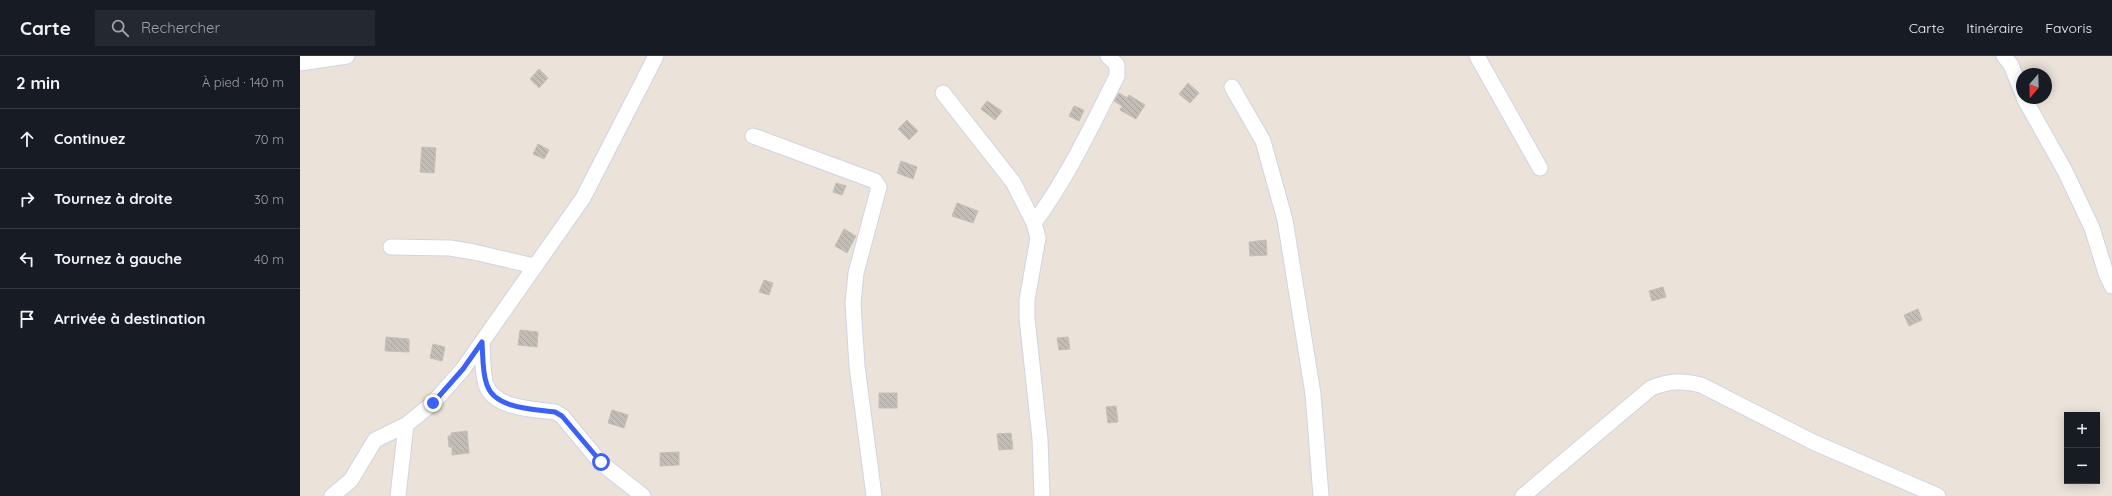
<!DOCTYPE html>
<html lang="fr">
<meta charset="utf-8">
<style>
:root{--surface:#171b24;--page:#242831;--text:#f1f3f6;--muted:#9ea1a6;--line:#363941}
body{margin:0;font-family:Quicksand,sans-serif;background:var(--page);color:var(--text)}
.controls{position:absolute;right:12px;bottom:12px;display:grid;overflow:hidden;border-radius:0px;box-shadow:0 2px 10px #0003}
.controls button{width:36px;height:36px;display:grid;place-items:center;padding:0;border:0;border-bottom:1px solid var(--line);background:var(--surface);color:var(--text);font:20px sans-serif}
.compass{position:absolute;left:1716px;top:12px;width:36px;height:36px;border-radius:50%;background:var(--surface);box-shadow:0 2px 10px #0003;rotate:199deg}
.stop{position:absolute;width:12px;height:12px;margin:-9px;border:3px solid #3c61f6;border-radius:50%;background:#fff}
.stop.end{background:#3c61f6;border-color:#fff;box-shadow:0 1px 4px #0008}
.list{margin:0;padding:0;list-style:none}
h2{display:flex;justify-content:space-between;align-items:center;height:52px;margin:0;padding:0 16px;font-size:17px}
h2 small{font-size:13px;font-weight:400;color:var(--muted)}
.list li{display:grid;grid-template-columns:26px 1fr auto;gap:12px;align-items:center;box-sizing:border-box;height:60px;padding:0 16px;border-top:1px solid var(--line)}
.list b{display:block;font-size:15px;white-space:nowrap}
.list em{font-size:13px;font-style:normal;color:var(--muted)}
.icon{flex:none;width:22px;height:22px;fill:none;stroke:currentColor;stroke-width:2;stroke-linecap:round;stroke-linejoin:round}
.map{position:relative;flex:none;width:1812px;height:440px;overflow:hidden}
header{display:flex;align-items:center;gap:24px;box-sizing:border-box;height:56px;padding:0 20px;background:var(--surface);border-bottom:1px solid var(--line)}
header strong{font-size:19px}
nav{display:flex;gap:22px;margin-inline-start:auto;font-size:14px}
.search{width:280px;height:36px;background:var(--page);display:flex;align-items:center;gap:10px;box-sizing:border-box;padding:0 14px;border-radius:0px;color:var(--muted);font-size:15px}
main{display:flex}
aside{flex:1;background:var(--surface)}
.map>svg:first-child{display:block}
.building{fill:url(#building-back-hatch);stroke:#c6bfb4}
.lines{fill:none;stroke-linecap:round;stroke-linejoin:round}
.minor-casing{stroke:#d0d3e1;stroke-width:17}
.minor{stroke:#fff;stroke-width:15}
.route{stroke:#3c61f6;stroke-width:5}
</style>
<header>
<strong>Carte</strong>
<div class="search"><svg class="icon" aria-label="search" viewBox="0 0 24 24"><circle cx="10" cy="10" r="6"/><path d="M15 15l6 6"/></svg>Rechercher</div>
<nav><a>Carte</a><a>Itinéraire</a><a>Favoris</a></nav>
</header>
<main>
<aside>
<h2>2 min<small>À pied · 140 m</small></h2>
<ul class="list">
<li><svg class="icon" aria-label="ahead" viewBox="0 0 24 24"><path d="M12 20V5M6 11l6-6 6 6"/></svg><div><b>Continuez</b></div><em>70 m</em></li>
<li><svg class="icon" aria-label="right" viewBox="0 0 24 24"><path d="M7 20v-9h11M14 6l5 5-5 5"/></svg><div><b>Tournez à droite</b></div><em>30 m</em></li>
<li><svg class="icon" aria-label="left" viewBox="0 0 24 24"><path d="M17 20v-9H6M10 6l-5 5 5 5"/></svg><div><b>Tournez à gauche</b></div><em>40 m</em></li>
<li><svg class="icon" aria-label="arrive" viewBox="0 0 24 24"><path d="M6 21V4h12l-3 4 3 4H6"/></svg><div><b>Arrivée à destination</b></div></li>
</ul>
</aside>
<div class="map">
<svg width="1812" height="440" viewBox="0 0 1812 440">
<defs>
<pattern id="building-back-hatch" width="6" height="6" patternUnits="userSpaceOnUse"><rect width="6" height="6" fill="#c3bdb7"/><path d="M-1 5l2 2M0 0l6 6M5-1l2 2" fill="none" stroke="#a8a29d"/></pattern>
</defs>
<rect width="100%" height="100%" fill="#ebe3da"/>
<!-- building -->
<path class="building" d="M239 13 248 22 239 32 230 23Z
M888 27 899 37 890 47 879 38Z
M819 37 827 42 829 39 845 49 836 63 820 54 822 50 814 45Z
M687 45 702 55 695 64 681 53Z
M774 50 784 54 779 65 769 60Z
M607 64 618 75 609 84 598 73Z
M238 88 249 94 244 103 233 98Z
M122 91 136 92 134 117 120 116Z
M601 105 617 111 613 123 597 117Z
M536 127 546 130 542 139 533 136Z
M657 147 678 155 673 167 652 160Z
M544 173 556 180 547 197 535 190Z
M966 184 967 199 950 200 949 186Z
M464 224 473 227 469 239 459 236Z
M1363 231 1366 241 1352 245 1349 235Z
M1618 253 1622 264 1609 270 1604 259Z
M220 274 238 276 237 291 218 289Z
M86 281 109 283V296L85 295Z
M768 281 770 293 759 294 757 282Z
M133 288 145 291 142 305 130 302Z
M579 337H597V352H579Z
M816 350 818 366 808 367 806 351Z
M312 354 328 359 324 372 308 367Z
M167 375 169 397 152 399V391H149L148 380H151V377Z
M711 377 713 393 699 394 697 378Z
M379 396V409L360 410V397Z"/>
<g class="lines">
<defs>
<path id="minor" d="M1177 0 1240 112
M1704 0 1711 9 1722 36
M0 7 47 0
M932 31 963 85 985 164 1013 338 1021 440
M643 37 713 126 734 167 738 182 727 244V262L740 383 742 440
M1724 42 1765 115 1792 172 1806 217 1812 230
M453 80 575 125 579 131 556 217 553 247 557 310 574 440
M734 167C768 121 791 71 817 20V9L808 0
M91 191 150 192 174 196 234 210
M182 286C183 299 182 316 186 329 195 353 234 353 255 356L262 360 301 407 343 440
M32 440 51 424 75 384 106 369 133 347 163 313 283 142 356 0
M98 440 106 369
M1223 440 1351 332C1369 325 1382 324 1401 329L1513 386 1638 440"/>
</defs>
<!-- minor casing -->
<use href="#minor" class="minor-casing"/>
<!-- minor -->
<use href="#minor" class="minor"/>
</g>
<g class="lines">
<!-- route -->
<path class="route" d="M133 347 163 313 182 286C183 299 182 316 187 329 195 353 234 353 255 356L262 360 301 406"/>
</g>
</svg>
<div class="controls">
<button>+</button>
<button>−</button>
</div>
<svg class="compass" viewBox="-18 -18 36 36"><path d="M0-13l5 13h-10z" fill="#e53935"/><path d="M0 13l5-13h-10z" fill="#9ea1a6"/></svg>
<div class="stop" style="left:301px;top:406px"></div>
<div class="stop end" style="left:133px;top:347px"></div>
</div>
</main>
